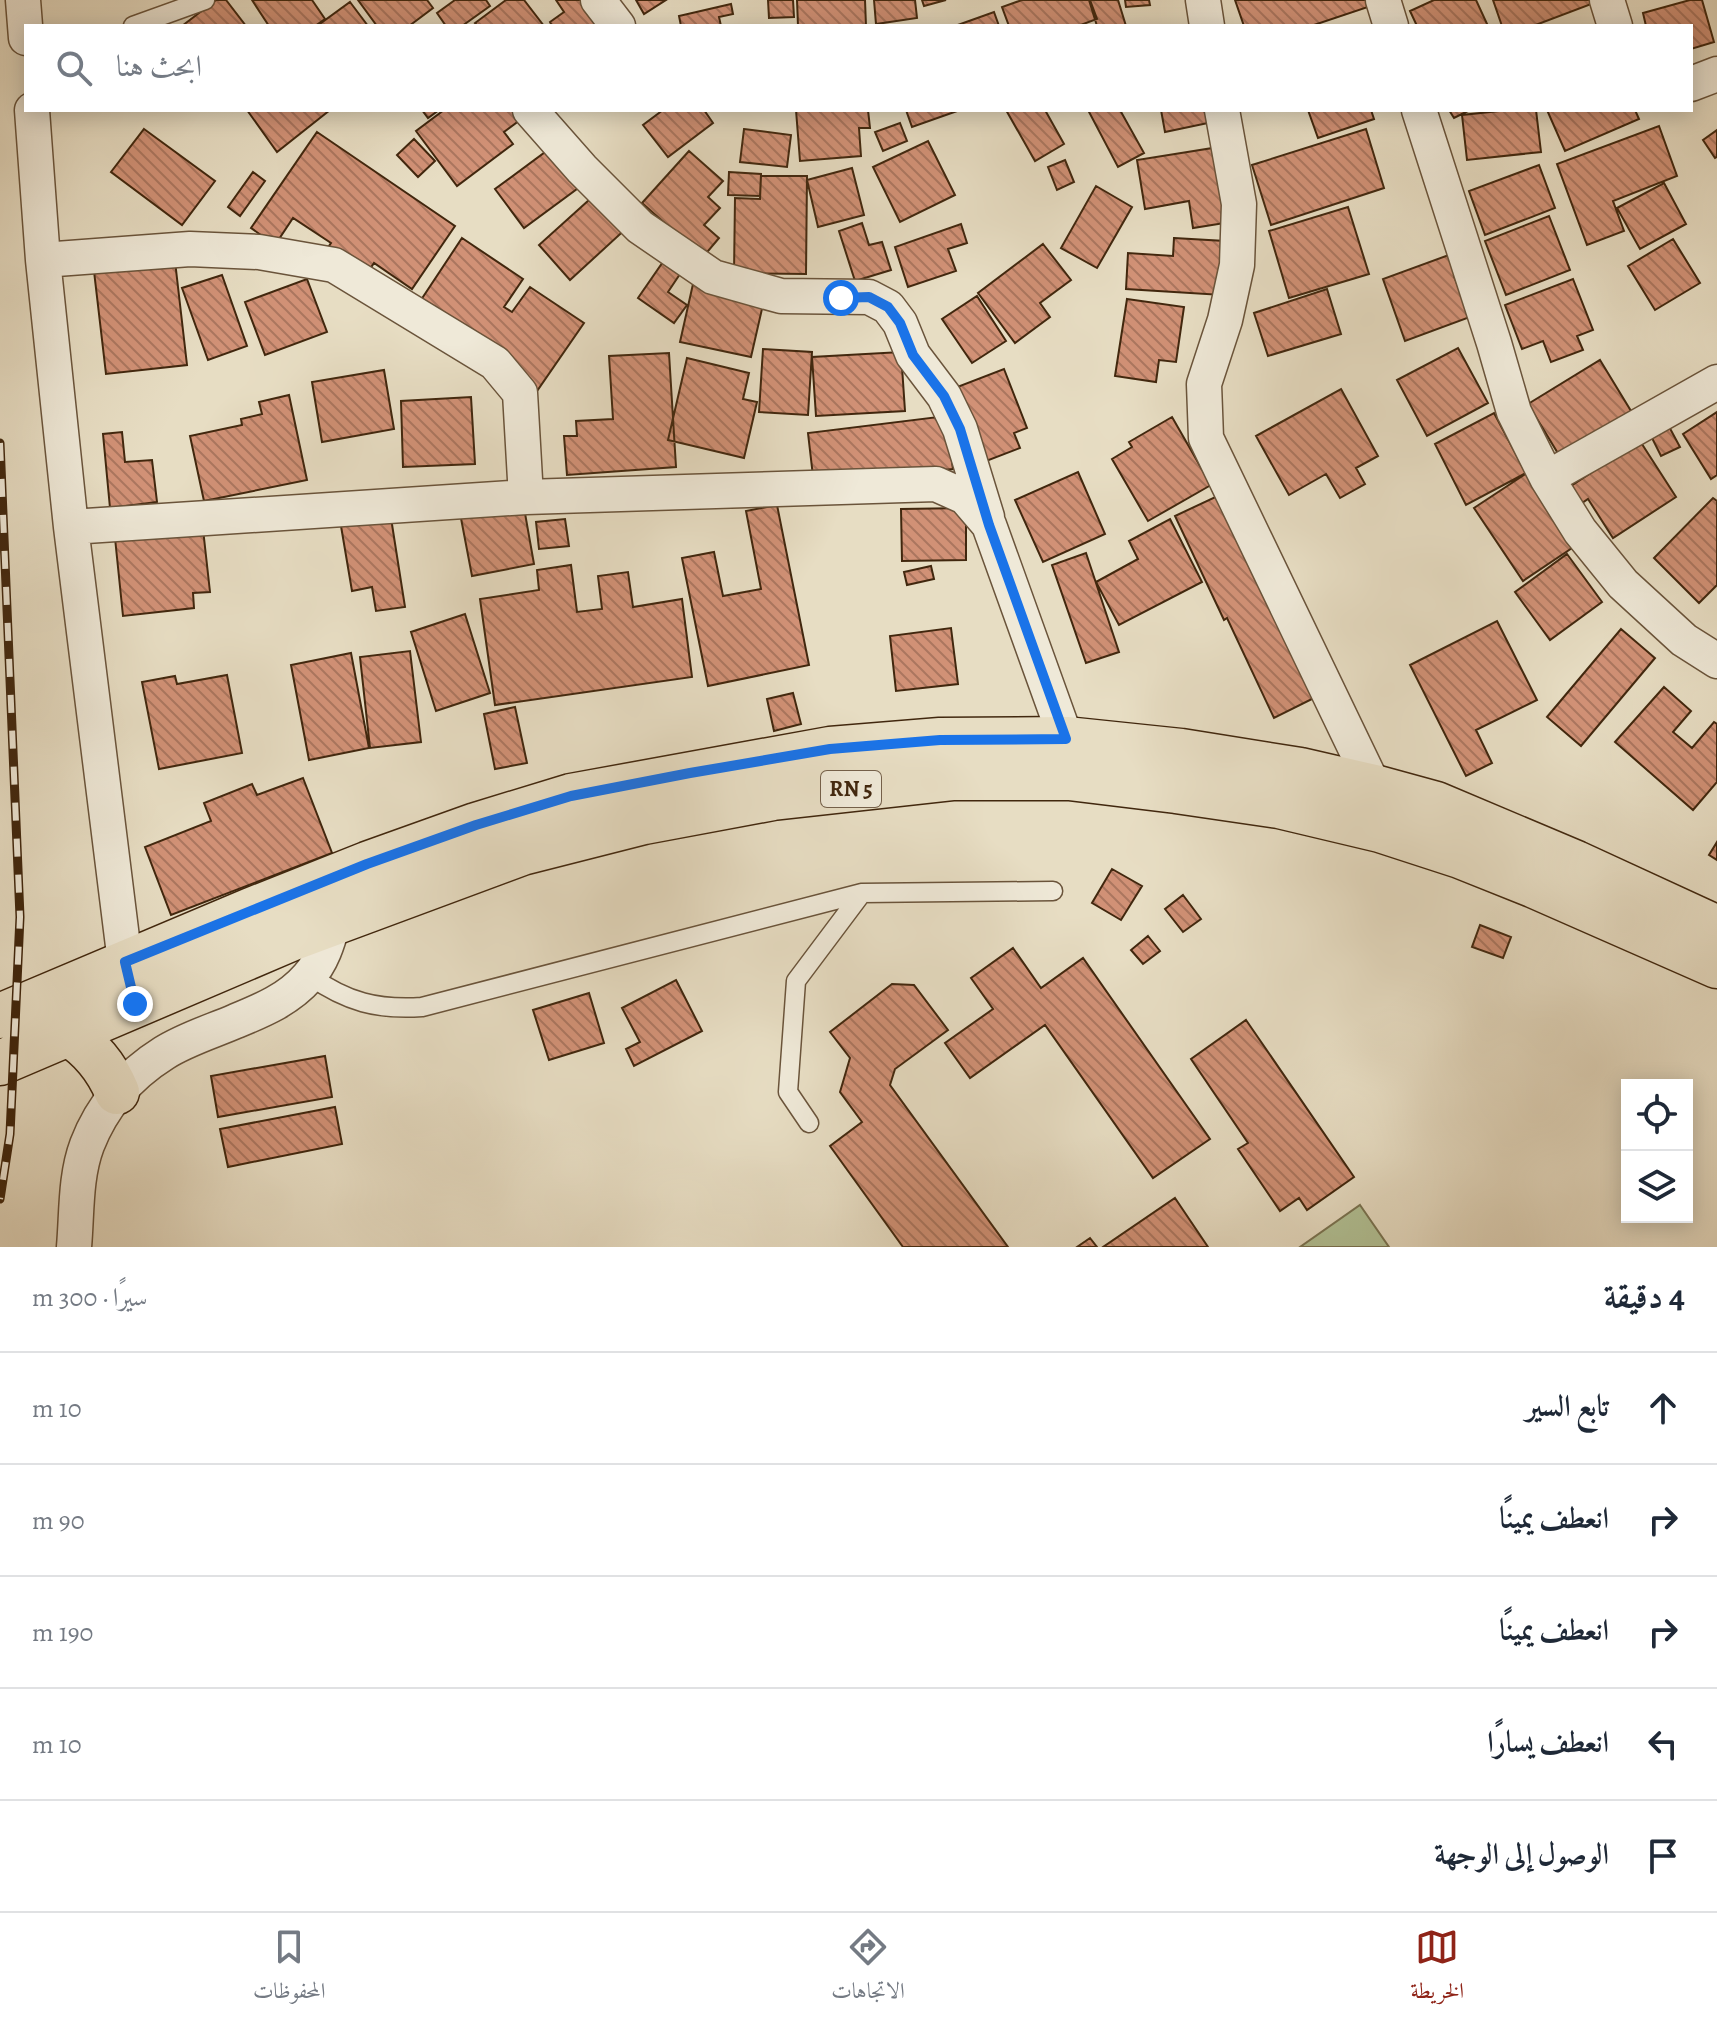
<!DOCTYPE html>
<html lang="ar">
<meta charset="utf-8">
<style>
:root{--surface:#fff;--page:#f2f2f3;--text:#1f2937;--muted:#747a83;--line:#e0e1e3;--accent:#8f2418}
body{margin:0;font-family:Alegreya,Amiri,serif;background:var(--page);color:var(--text);direction:rtl}
.controls{position:absolute;right:24px;bottom:24px;display:grid;overflow:hidden;border-radius:0px;box-shadow:0 4px 20px #0003}
.controls button{width:72px;height:72px;display:grid;place-items:center;padding:0;border:0;border-bottom:2px solid var(--line);background:var(--surface);color:var(--text);font:40px sans-serif}
.stop{position:absolute;width:24px;height:24px;margin:-18px;border:6px solid #1a73e8;border-radius:50%;background:#fff}
.stop.end{background:#1a73e8;border-color:#fff;box-shadow:0 2px 8px #0008}
.list{margin:0;padding:0;list-style:none}
h2{display:flex;justify-content:space-between;align-items:center;height:104px;margin:0;padding:0 32px;font-size:34px}
h2 small{font-size:26px;font-weight:400;color:var(--muted)}
.list li{display:grid;grid-template-columns:52px 1fr auto;gap:24px;align-items:center;box-sizing:border-box;height:112px;padding:0 32px;border-top:2px solid var(--line)}
.list b{display:block;font-size:30px;white-space:nowrap}
.list em{font-size:26px;font-style:normal;color:var(--muted)}
.icon{flex:none;width:44px;height:44px;fill:none;stroke:currentColor;stroke-width:2;stroke-linecap:round;stroke-linejoin:round}
.map{position:relative;flex:none;width:1717px;height:1247px;overflow:hidden;direction:ltr}
.search{position:absolute;background:var(--surface);box-shadow:0 4px 20px #0003;left:24px;right:24px;top:24px;height:88px;display:flex;align-items:center;gap:20px;box-sizing:border-box;padding:0 28px;border-radius:0px;color:var(--muted);font-size:30px}
.sheet{height:664px;background:var(--surface)}
nav{display:flex;justify-content:space-around;align-items:center;box-sizing:border-box;height:112px;border-top:2px solid var(--line);background:var(--surface);font-size:22px;color:var(--muted)}
nav a{display:grid;justify-items:center;gap:4px}
nav .on{color:var(--accent)}
.map>svg:first-child{display:block}
.pitch{fill:#b2c296;stroke:#7a7452;stroke-width:2}
.building{fill:url(#building-back-hatch);stroke:#41270e;stroke-width:2}
.lines{fill:none;stroke-linecap:round;stroke-linejoin:round}
.lane-casing{stroke:#6a543b;stroke-width:21}
.street-casing{stroke:#6a543b;stroke-width:37}
.primary-casing{stroke:#41270e;stroke-width:47}
.lane{stroke:#efe9d8;stroke-width:18}
.street{stroke:#efe9d8;stroke-width:34}
.primary{stroke:#e7ddc3;stroke-width:44}
.rail-casing{stroke:#41270e;stroke-width:9}
.rail{stroke:#efe9d8;stroke-width:6;stroke-dasharray:18;stroke-linecap:butt}
.route{stroke:#1a73e8;stroke-width:10}
.labels{text-anchor:middle;dominant-baseline:central;stroke-width:7;stroke-linejoin:round;paint-order:stroke}
.shield{fill:#efe9d8;stroke:#75614b;stroke-width:2}
.shield-label{font-size:22px;font-weight:bold;fill:#41270e}
</style>
<div class="map">
<svg width="1717" height="1247" viewBox="0 0 1717 1247">
<defs>
<pattern id="building-back-hatch" width="6" height="6" patternUnits="userSpaceOnUse" patternTransform="scale(2)"><rect width="6" height="6" fill="#d19176"/><path d="M-1 5l2 2M0 0l6 6M5-1l2 2" fill="none" stroke="#ab765f"/></pattern>
</defs>
<rect width="100%" height="100%" fill="#e7ddc3"/>
<filter id="stains"><feTurbulence type="fractalNoise" baseFrequency=".0025" numOctaves="4"/><feColorMatrix values="0 0 0 0 .2 0 0 0 0 .09 0 0 0 0 .02 0 0 0 .5 -.17"/></filter>
<radialGradient id="worn" r=".72"><stop offset=".6" stop-color="#630" stop-opacity="0"/><stop offset="1" stop-color="#630" stop-opacity=".3"/></radialGradient>
<!-- pitch -->
<path class="pitch" d="M1360 1205 1389 1247H1300Z"/>
<!-- building -->
<path class="building" d="M216 0H226L246 26H182Z
M252 0H312L325 19 315 26H269Z
M358 0H427L433 8 409 26H377Z
M455 0H486L490 6 462 26H446L437 13Z
M506 0H524L544 26H478L475 23Z
M556 0H590L610 26H552L550 22 564 12Z
M636 0H666L644 14Z
M768 0H793L794 17 769 18Z
M797 0H865L866 26H798Z
M874 0H915L917 18 876 24Z
M922 0H946L924 6Z
M1022 0H1090L1097 19 1078 26H1009L1002 7Z
M1089 0H1118L1126 26H1097Z
M1125 0H1149L1150 5 1126 7Z
M1235 0H1372L1374 5 1311 26H1244Z
M1434 0H1476L1488 26H1417L1410 11Z
M1493 0H1593L1594 3 1533 26H1502Z
M1690 0H1702L1714 42 1691 49V26H1646L1643 13Z
M350 2 368 26H317Z
M731 4 733 14 719 17 721 26H681L679 16Z
M994 12 999 26H955Z
M247 110H330L277 152Z
M422 110H439L428 118Z
M444 110H513L520 120 504 132 513 144 457 186 416 131Z
M663 110H704L713 123 668 157 643 125Z
M796 110H868L870 128H859L861 156 800 161Z
M906 110H960L912 127Z
M1006 110H1045L1064 144 1035 161Z
M1088 110H1120L1144 153 1118 167Z
M1161 110H1205L1208 123 1165 132Z
M1308 110H1371L1374 119 1318 138Z
M1449 110H1470L1454 118Z
M1509 110H1536L1541 152 1467 160 1462 115Z
M1547 110H1635L1639 119 1565 151Z
M900 123 907 141 883 151 875 132Z
M1659 126 1677 176 1613 201 1624 231 1587 245 1557 164Z
M144 129 215 181 182 225 111 172Z
M744 129 791 135 787 167 740 162Z
M1366 129 1384 188 1271 225 1252 165Z
M1717 130V157L1715 158 1703 140Z
M317 132 455 226 412 289 374 263 368 272 329 246 331 243 293 218 275 245 251 228Z
M414 139 435 161 418 177 397 155Z
M928 141 955 195 900 222 873 167Z
M552 147 581 186 524 228 495 189Z
M1219 147 1231 222 1193 228 1189 201 1145 209 1137 160Z
M689 151 723 181 708 197 720 208 704 225 719 238 703 257 642 203Z
M1065 160 1074 182 1057 190 1048 167Z
M1539 165 1555 208 1485 235 1469 191Z
M852 168 864 215 818 227 807 180Z
M253 172 265 181 240 216 228 207Z
M729 172 761 174 760 196 728 195Z
M761 176H807L806 274 734 273 735 198 760 199Z
M1664 183 1686 224 1640 249 1617 208Z
M1096 186 1132 207 1097 268 1061 248Z
M599 191 630 225 570 280 539 245Z
M1348 207 1369 274 1289 298 1269 231Z
M1549 216 1570 270 1506 295 1485 241Z
M862 223 869 245 882 242 891 270 855 281 839 231Z
M961 224 967 243 948 249 956 271 908 287 895 247Z
M462 238 523 279 504 307 512 312 530 287 584 323 537 391 415 309Z
M1174 238 1225 241 1222 295 1126 289 1128 253 1173 256Z
M1673 239 1700 283 1655 310 1628 266Z
M1043 244 1071 280 1040 303 1050 317 1015 343 978 293Z
M1457 252 1465 272 1454 276 1470 317 1405 341 1383 279Z
M665 259 682 271 668 292 687 305 674 323 638 298Z
M175 261 187 365 106 374 94 271Z
M222 275 247 346 208 360 182 288Z
M307 279 327 332 265 355 245 302Z
M1573 279 1593 330 1577 336 1583 350 1551 362 1543 341 1522 349 1505 305Z
M693 284 764 300 751 357 680 342Z
M1327 289 1341 334 1268 356 1254 313Z
M977 296 1006 341 972 363 942 319Z
M1127 299 1184 307 1176 362 1159 360 1156 382 1115 376Z
M1458 348 1488 403 1427 436 1397 380Z
M763 349 812 352 808 415 759 412Z
M901 352 905 411 816 416 812 357Z
M669 353 676 467 567 475 564 436H577L576 421 613 419 609 356Z
M687 358 749 373 743 399 757 402 744 458 668 440Z
M1600 360 1631 411 1559 455 1528 404Z
M1004 369 1027 428 1014 433 1020 448 981 463 952 389Z
M384 370 394 429 322 442 312 382Z
M1341 389 1378 456 1356 468 1365 484 1340 498 1326 474 1289 495 1256 436Z
M289 395 307 480 204 501 190 436 242 425 241 419 262 414 259 402Z
M471 397 475 464 403 467 401 401Z
M1717 412V475L1711 479 1683 434Z
M1494 413 1526 473 1466 505 1435 444Z
M946 416 953 469 814 485 808 433Z
M1172 417 1211 485 1148 521 1112 459 1132 447 1129 442Z
M1666 421 1680 447 1661 456 1648 430Z
M122 432 125 462 152 460 157 502 110 508 103 434Z
M1640 441 1676 497 1613 538 1588 499 1582 503 1571 486Z
M1530 471 1578 544 1523 581 1474 508Z
M1078 472 1105 534 1043 562 1015 500Z
M1226 492 1318 696 1274 718 1227 618 1224 620 1175 516Z
M1713 498 1717 501V585L1699 603 1654 558Z
M523 502 534 564 472 576 460 513Z
M777 505 809 665 708 686 682 558 714 552 723 596 761 589 746 511Z
M966 508V560L902 561 901 509Z
M391 518 405 607 376 611 372 587 352 591 341 526Z
M565 519 569 546 539 549 536 522Z
M1170 519 1202 582 1119 625 1096 582 1138 559 1129 541Z
M203 529 210 592 193 593 194 608 123 616 115 538Z
M1086 553 1119 652 1086 663 1052 565Z
M1567 554 1602 602 1550 640 1515 592Z
M571 565 577 612 602 609 598 576 628 572 633 607 682 599 692 677 495 705 480 599 539 590 537 570Z
M931 566 934 579 907 585 904 572Z
M465 614 490 693 436 711 411 632Z
M1497 621 1537 700 1476 730 1492 763 1466 776 1410 665Z
M951 628 958 684 896 691 890 636Z
M1621 629 1655 658 1581 746 1547 717Z
M410 651 421 742 370 748 360 657Z
M351 653 369 748 309 760 291 665Z
M227 675 242 753 159 769 142 682 175 676 177 684Z
M1664 687 1691 711 1673 732 1692 748 1714 722 1717 724V782L1693 810 1615 742Z
M793 693 801 724 774 731 767 699Z
M515 707 527 763 495 769 484 714Z
M303 778 332 853 171 915 145 847 211 821 204 803 252 784 257 795Z
M1717 842V860L1709 855Z
M1112 869 1142 886 1121 920 1092 903Z
M1183 895 1201 919 1183 932 1165 909Z
M1480 925 1511 937 1503 958 1472 947Z
M1148 936 1160 951 1143 964 1131 950Z
M1013 948 1041 988 1083 958 1210 1139 1153 1178 1045 1025 970 1078 945 1043 993 1009 971 978Z
M676 980 702 1031 634 1066 626 1049 640 1042 622 1008Z
M892 984 914 985 948 1030 895 1069 890 1085 1008 1247H903L830 1146 862 1122 840 1092 850 1058 830 1032Z
M589 993 604 1043 549 1060 533 1010Z
M1246 1020 1354 1177 1307 1210 1299 1198 1280 1211 1238 1149 1248 1143 1191 1059Z
M325 1056 332 1097 218 1117 211 1076Z
M335 1107 342 1144 228 1167 220 1129Z
M1175 1198 1208 1247H1103Z
M1090 1238 1097 1247H1077Z"/>
<g class="lines">
<defs>
<path id="lane" d="M133 26 205 0
M310 976C347 1002 377 1010 422 1007L862 893 1053 891
M809 1123 788 1092 796 981 862 893"/>
<path id="street" d="M23 0 26 38
M598 0 618 26
M1203 0 1207 26
M1383 0 1391 26
M1607 0 1615 26
M1691 84 1717 74
M32 110 43 260 71 527 125 962 130 985
M530 110 582 169 640 227 713 277 781 296 869 297 888 307 900 323 913 355 944 396 960 429 987 517
M1222 110 1239 204 1237 265 1225 320 1204 384 1206 438 1374 787
M1419 110 1494 343 1514 412 1547 478 1580 531 1623 584 1684 640 1717 661
M43 260 190 249 259 252 334 265 495 363 520 393 526 497
M1547 478 1717 382
M71 527 526 497 936 484 965 497 989 525 1066 739
M74 1247C77 1213 75 1177 87 1145 102 1106 129 1075 164 1053 186 1039 213 1031 236 1021 263 1010 289 999 308 977 322 962 328 942 333 923"/>
<path id="primary" d="M0 1016 251 910 367 864 476 825 571 796 830 749 940 740 1066 739 1181 751 1300 770 1374 787 1436 804 1576 863 1717 928
M68 1033C91 1049 106 1066 117 1092
M0 1063 293 938 522 853 644 822 773 798 954 778H1069L1176 791 1279 806 1380 830 1460 856 1535 886 1717 966"/>
</defs>
<!-- lane casing -->
<use href="#lane" class="lane-casing"/>
<!-- street casing -->
<use href="#street" class="street-casing"/>
<!-- primary casing -->
<use href="#primary" class="primary-casing"/>
<!-- lane -->
<use href="#lane" class="lane"/>
<!-- street -->
<use href="#street" class="street"/>
<!-- primary -->
<use href="#primary" class="primary"/>
<defs>
<path id="rail" d="M0 443 20 917 10 1134 0 1199"/>
</defs>
<!-- rail casing -->
<use href="#rail" class="rail-casing"/>
<!-- rail -->
<use href="#rail" class="rail"/>
</g>
<g class="lines">
<!-- route -->
<path class="route" d="M135 1004 125 962 367 864 476 825 571 796 690 773 830 749 940 740 1066 739 989 525 960 429 944 396 913 355 900 323 888 307 869 297 841 298"/>
</g>
<g class="labels">
<!-- shield labels -->
<rect class="shield" x="821" y="771" width="60" height="36" rx="6"/>
<g class="shield-label">
<text x="851" y="789">RN 5</text>
</g>
</g>
<rect width="100%" height="100%" filter="url(#stains)"/>
<rect width="100%" height="100%" fill="url(#worn)"/>
</svg>
<div class="controls">
<button><svg class="icon" aria-label="locate" viewBox="0 0 24 24"><circle cx="12" cy="12" r="6"/><path d="M12 2v4M12 18v4M2 12h4M18 12h4"/></svg></button>
<button><svg class="icon" aria-label="layers" viewBox="0 0 24 24"><path d="M12 4l9 5-9 5-9-5zM3 14l9 5 9-5"/></svg></button>
</div>
<div class="stop" style="left:841px;top:298px"></div>
<div class="stop end" style="left:135px;top:1004px"></div>
<div class="search"><svg class="icon" aria-label="search" viewBox="0 0 24 24"><circle cx="10" cy="10" r="6"/><path d="M15 15l6 6"/></svg>ابحث هنا</div>
</div>
<section class="sheet">
<h2>4 دقيقة<small>سيرًا · 300 m</small></h2>
<ul class="list">
<li><svg class="icon" aria-label="ahead" viewBox="0 0 24 24"><path d="M12 20V5M6 11l6-6 6 6"/></svg><div><b>تابع السير</b></div><em>10 m</em></li>
<li><svg class="icon" aria-label="right" viewBox="0 0 24 24"><path d="M7 20v-9h11M14 6l5 5-5 5"/></svg><div><b>انعطف يمينًا</b></div><em>90 m</em></li>
<li><svg class="icon" aria-label="right" viewBox="0 0 24 24"><path d="M7 20v-9h11M14 6l5 5-5 5"/></svg><div><b>انعطف يمينًا</b></div><em>190 m</em></li>
<li><svg class="icon" aria-label="left" viewBox="0 0 24 24"><path d="M17 20v-9H6M10 6l-5 5 5 5"/></svg><div><b>انعطف يسارًا</b></div><em>10 m</em></li>
<li><svg class="icon" aria-label="arrive" viewBox="0 0 24 24"><path d="M6 21V4h12l-3 4 3 4H6"/></svg><div><b>الوصول إلى الوجهة</b></div></li>
</ul>
</section>
<nav>
<a class="on"><svg class="icon" aria-label="map" viewBox="0 0 24 24"><path d="M3 6l6-2 6 2 6-2v14l-6 2-6-2-6 2zM9 4v14M15 6v14"/></svg>الخريطة</a>
<a><svg class="icon" aria-label="directions" viewBox="0 0 24 24"><path d="M12 3l9 9-9 9-9-9zM9 14v-3h6M13 9l2 2-2 2"/></svg>الاتجاهات</a>
<a><svg class="icon" aria-label="saved" viewBox="0 0 24 24"><path d="M7 4h10v16l-5-4-5 4z"/></svg>المحفوظات</a>
</nav>
